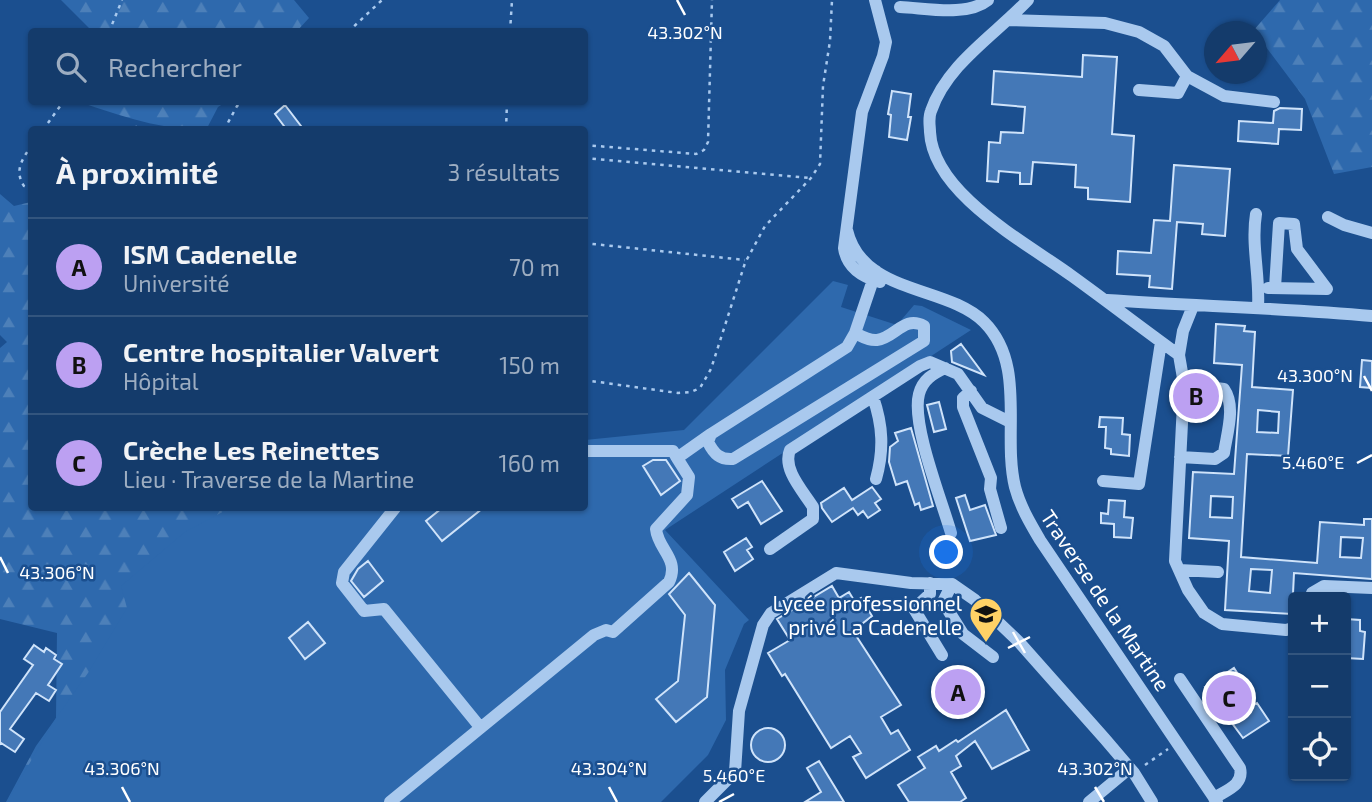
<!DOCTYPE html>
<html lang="fr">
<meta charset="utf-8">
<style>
:root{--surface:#143b6b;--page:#214673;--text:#f1f3f6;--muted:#9dadc1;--line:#33557e;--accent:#bca0f2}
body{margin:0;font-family:"Exo 2",sans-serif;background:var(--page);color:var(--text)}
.controls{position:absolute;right:21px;bottom:21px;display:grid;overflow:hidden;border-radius:7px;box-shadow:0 2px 5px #0004}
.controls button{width:63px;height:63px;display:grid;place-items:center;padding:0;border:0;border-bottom:2px solid var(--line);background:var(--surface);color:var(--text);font:35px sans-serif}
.compass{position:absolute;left:1204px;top:21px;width:63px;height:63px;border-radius:50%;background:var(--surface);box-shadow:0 2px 5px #0004;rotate:242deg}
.you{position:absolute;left:947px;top:553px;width:24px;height:24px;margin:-18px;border:5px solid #fff;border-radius:50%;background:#1a73e8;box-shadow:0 0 0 10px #1a73e833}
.badge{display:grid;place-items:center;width:46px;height:46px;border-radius:50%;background:var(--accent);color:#111;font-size:23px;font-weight:700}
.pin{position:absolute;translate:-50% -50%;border:4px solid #fff;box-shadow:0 2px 7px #0006}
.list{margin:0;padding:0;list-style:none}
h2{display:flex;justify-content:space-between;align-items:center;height:91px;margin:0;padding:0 28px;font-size:30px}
h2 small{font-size:23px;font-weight:400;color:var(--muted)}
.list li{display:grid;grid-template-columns:46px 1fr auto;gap:21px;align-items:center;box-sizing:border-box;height:98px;padding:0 28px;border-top:2px solid var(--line)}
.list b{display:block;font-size:26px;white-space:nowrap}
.list p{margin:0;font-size:23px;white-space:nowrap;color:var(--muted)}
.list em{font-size:23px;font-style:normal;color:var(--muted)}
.icon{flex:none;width:38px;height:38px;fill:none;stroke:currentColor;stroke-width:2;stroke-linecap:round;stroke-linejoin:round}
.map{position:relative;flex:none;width:1372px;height:802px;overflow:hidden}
.search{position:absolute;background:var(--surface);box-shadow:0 2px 5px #0004;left:28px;top:28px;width:560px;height:77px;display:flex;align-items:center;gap:18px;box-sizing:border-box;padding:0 24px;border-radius:7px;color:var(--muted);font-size:26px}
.panel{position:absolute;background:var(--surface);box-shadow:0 2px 5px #0004;left:28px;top:126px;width:560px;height:385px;border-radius:7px}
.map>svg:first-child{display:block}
.forest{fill:url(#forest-firs)}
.pitch{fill:#2e69ad}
.building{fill:#4478b7;stroke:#cfe3fa;stroke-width:2;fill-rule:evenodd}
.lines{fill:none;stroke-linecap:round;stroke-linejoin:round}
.path{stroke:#a9c9ee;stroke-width:2.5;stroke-dasharray:3.5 5;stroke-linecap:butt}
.minor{stroke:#a9c9ee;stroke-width:12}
.ticks{fill:none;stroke:#fff;stroke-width:2.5}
.labels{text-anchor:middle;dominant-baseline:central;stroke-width:5;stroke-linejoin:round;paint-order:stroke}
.street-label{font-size:21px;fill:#fff;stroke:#1b4f8f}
.poi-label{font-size:21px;fill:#fff;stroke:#1b4f8f;text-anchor:end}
.ticks-label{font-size:18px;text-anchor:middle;fill:#fff;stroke:#1b4f8f;stroke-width:5;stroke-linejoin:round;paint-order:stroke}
</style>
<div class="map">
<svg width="1372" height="802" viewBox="0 0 1372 802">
<defs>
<pattern id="forest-firs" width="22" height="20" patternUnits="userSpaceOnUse" patternTransform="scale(1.75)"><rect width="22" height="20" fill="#2e69ad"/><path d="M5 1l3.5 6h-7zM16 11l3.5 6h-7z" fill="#4d80b9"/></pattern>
</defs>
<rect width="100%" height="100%" fill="#1b4f8f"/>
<!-- forest -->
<path class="forest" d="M61 0H294L309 18 297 31H92Z
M1280 0H1372V167L1334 174 1305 99 1257 35 1256 32 1253 31Z
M79 102H226L218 107 206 130C161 130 122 116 79 102Z
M0 194 14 206 31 202 32 508H358L138 802H6L36 746 56 718 57 633 0 619V348L7 342 0 335Z"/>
<!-- pitch -->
<path class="pitch" d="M833 281 848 285 841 307 897 325 914 305 922 306 971 330 665 530 749 620 744 624 725 670 726 720 708 755 661 802H7L56 718 88 673 127 608 121 586 185 532 230 508H584L585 440 684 430Z"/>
<!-- building -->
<path class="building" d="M1083 55 1117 57 1112 134 1134 136 1130 202 1088 199V188L1075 187 1076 165 1033 162 1031 184H1020V173L999 171 998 182 987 181 989 142 1000 143 1001 132 1023 133 1025 107 992 104 994 71 1082 77Z
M892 91 911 94 908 117H911L907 140 889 137 891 115 888 114Z
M285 105 304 130H287L275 114Z
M1280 108 1302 109 1301 130 1279 129 1278 144 1238 141 1239 121 1273 123 1274 111Z
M1174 165 1230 169 1225 236 1202 234 1203 224 1177 222 1172 289 1149 287 1150 276 1117 274 1118 251 1151 253 1154 220 1170 221Z
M1216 324 1245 326 1244 331 1255 332 1252 387 1293 390 1288 456 1247 454 1241 557 1317 563 1320 522 1364 525V519H1372V579L1294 573 1292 614 1225 610 1229 541 1189 538 1193 472 1234 474 1242 365 1214 363ZM1258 410 1279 412 1278 433 1257 432ZM1211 496 1233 497 1232 518 1210 517ZM1341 537 1363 538 1361 558 1340 557ZM1251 569 1272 570 1270 593 1249 591Z
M961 344 984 375 952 362 951 351Z
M1362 360 1372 361V388L1360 387Z
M939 402 946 429 934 432 927 405Z
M1100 417 1123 418 1122 434 1130 435 1129 456 1111 454V449L1105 448 1106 427H1099Z
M911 428 933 506 921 510 919 503 915 505 907 481 896 485 889 462 890 447 898 441 895 433Z
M653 460H666L680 481 661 495 643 466Z
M762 481 782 511 761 524 748 502 738 508 732 499Z
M872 487 881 499 875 503 880 510 868 518 863 511 858 515 853 508 832 522 822 508 821 503 844 488 852 500Z
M965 495 970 510 985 505 996 535 970 541 956 498Z
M1109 500 1125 501 1124 517 1133 518 1131 538 1114 537V524L1101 523V513L1108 514Z
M442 508H483L442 541 426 521Z
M746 538 752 547 747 550 753 559 735 571 724 552Z
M368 561 383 581 364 597 351 581 358 569Z
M689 573 715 605 707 697 676 722 656 699 678 681 685 615 669 594Z
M832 586 839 598 849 592 855 602 861 598 872 616 853 631 901 705 881 717 891 734 898 730 910 750 866 778 853 757 861 753 850 736 831 748 785 674 782 676 768 653 790 640 777 619Z
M1346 619 1360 620V631L1365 632 1363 659 1346 658Z
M308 622 325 643 305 659 289 638Z
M34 645 44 652 46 648 56 655 54 659 62 664 48 685 56 690 49 701 36 693 10 729 24 739 15 752 1 743 0 744V712L33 665 24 659Z
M1234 668 1245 685 1240 689 1252 706 1257 703 1269 721 1243 738 1205 687Z
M1006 710 1029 750 992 769 975 741 956 756 961 766 951 772 966 798 960 802H909L898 785 925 768 918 757 936 746 939 751 956 740 958 742Z
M751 745a17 17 0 1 1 34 0a17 17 0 1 1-34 0Z
M819 761 844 802H805L821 792 807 768Z"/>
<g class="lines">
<!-- path -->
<path class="path" d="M109 32 122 0
M348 32 382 0
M510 32 512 0
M43 130 63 102
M128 130 136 127 146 130
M224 130 237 106 242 102
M260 130 262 127 276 130
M506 130 507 102
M32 145C22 159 14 171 24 186L32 190
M584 145 696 154 704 150 708 142 712 0
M584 158 811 178
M584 243 745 260
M584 380 678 393 691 392 700 388 711 369 745 263 765 226 811 178 820 164 823 86 830 41 832 0
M1145 765 1168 749"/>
<!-- minor -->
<path class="minor" d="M875 0 886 42 883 56 862 112 844 248C847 268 862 277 880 282
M1028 0C995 35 947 64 931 111 928 118 930 126 930 132 933 194 1027 243 1072 276 1108 302 1143 329 1179 355L1184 384 1175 561 1188 590 1204 613 1222 624 1286 630 1293 628
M900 7C926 8 967 17 988 0
M1009 20 1105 23 1139 32 1164 46 1187 76 1224 96 1274 102
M1139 90 1178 93 1187 76
M1256 214C1251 245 1260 276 1258 307
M1328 217 1344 225 1372 233
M847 230C862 295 947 285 984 322 1027 365 1002 433 1015 487 1020 506 1030 523 1040 540L1217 802
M1268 288 1327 289
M1275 288 1279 223 1294 224 1297 249 1327 289
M1107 300C1195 306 1284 308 1372 316
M1179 355 1183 331 1193 306
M945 368C933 374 923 379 919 394 911 424 942 501 951 533
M971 391 963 398V407L991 478 990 489 1001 528
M873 397C883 426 884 450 876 479
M711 434 708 442C714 454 720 460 733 459L924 341V326C904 315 895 338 877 340 869 341 861 336 855 333
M584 451H673L677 458 711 434 847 347 855 333 876 271
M1180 457 1215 459 1224 453C1227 433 1236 406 1224 389L1184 384
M1103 481 1139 484 1161 342
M395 508 344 572 342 583 364 611 384 609 480 727
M770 549 813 519V507C803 491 782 469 790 450L920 366 930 362 958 374 982 408 1010 422
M1179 570 1218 572
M930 583V594L914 609 942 655
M952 584 943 602 963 634 993 657
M1311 597 1312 593 1324 586 1372 588
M1180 679 1240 768C1244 785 1227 790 1214 798
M390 802 594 635 606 630 613 632 669 582C680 559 658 550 656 529L687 495 689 477 677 458
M705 802 735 772 739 711 763 625 771 613 836 573 911 583 952 584 975 600 1019 642 1105 739 1134 773 1152 802
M1089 802 1130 768"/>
</g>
<!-- ticks -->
<path class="ticks" d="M677 0 685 15M1364 376 1372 391M1357 463 1372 455M0 557 8 573M1013 632 1025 653M1008 648 1030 637M122 787 130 802M609 787 617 802M1095 787 1104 802M719 802 734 794"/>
<!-- icons -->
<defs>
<symbol id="school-pin" viewBox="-11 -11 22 30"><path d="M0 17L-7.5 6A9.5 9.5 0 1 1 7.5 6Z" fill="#ffd166" stroke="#1b4f8f"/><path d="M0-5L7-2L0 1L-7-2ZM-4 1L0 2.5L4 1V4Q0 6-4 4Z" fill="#111"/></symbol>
</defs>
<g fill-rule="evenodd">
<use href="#school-pin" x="967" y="595" width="38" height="52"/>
</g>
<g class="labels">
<!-- street labels -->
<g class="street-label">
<text transform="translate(1106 600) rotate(56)">Traverse de la Martine</text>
</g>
<!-- poi labels -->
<g class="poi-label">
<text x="962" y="602">Lycée professionnel<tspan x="962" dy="24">privé La Cadenelle</tspan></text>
</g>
</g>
<g class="ticks-label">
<text x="685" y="39">43.302°N</text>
<text x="1315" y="382">43.300°N</text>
<text x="1313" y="469">5.460°E</text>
<text x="57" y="579">43.306°N</text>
<text x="122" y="775">43.306°N</text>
<text x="609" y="775">43.304°N</text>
<text x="1095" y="775">43.302°N</text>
<text x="734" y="782">5.460°E</text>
</g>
</svg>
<div class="controls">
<button>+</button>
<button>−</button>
<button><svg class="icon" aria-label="locate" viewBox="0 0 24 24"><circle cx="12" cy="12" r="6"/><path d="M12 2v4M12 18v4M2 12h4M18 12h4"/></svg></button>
</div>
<svg class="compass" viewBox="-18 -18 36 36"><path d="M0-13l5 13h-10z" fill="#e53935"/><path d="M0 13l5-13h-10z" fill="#9dadc1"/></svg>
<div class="you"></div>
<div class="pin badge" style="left:958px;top:692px">A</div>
<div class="pin badge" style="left:1196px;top:396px">B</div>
<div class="pin badge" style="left:1229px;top:698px">C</div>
<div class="search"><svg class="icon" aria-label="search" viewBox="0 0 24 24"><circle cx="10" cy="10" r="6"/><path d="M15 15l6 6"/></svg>Rechercher</div>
<section class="panel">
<h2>À proximité<small>3 résultats</small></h2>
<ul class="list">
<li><span class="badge">A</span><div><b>ISM Cadenelle</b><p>Université</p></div><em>70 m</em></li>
<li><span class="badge">B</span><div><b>Centre hospitalier Valvert</b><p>Hôpital</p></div><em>150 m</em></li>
<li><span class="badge">C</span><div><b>Crèche Les Reinettes</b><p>Lieu · Traverse de la Martine</p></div><em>160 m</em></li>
</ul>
</section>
</div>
